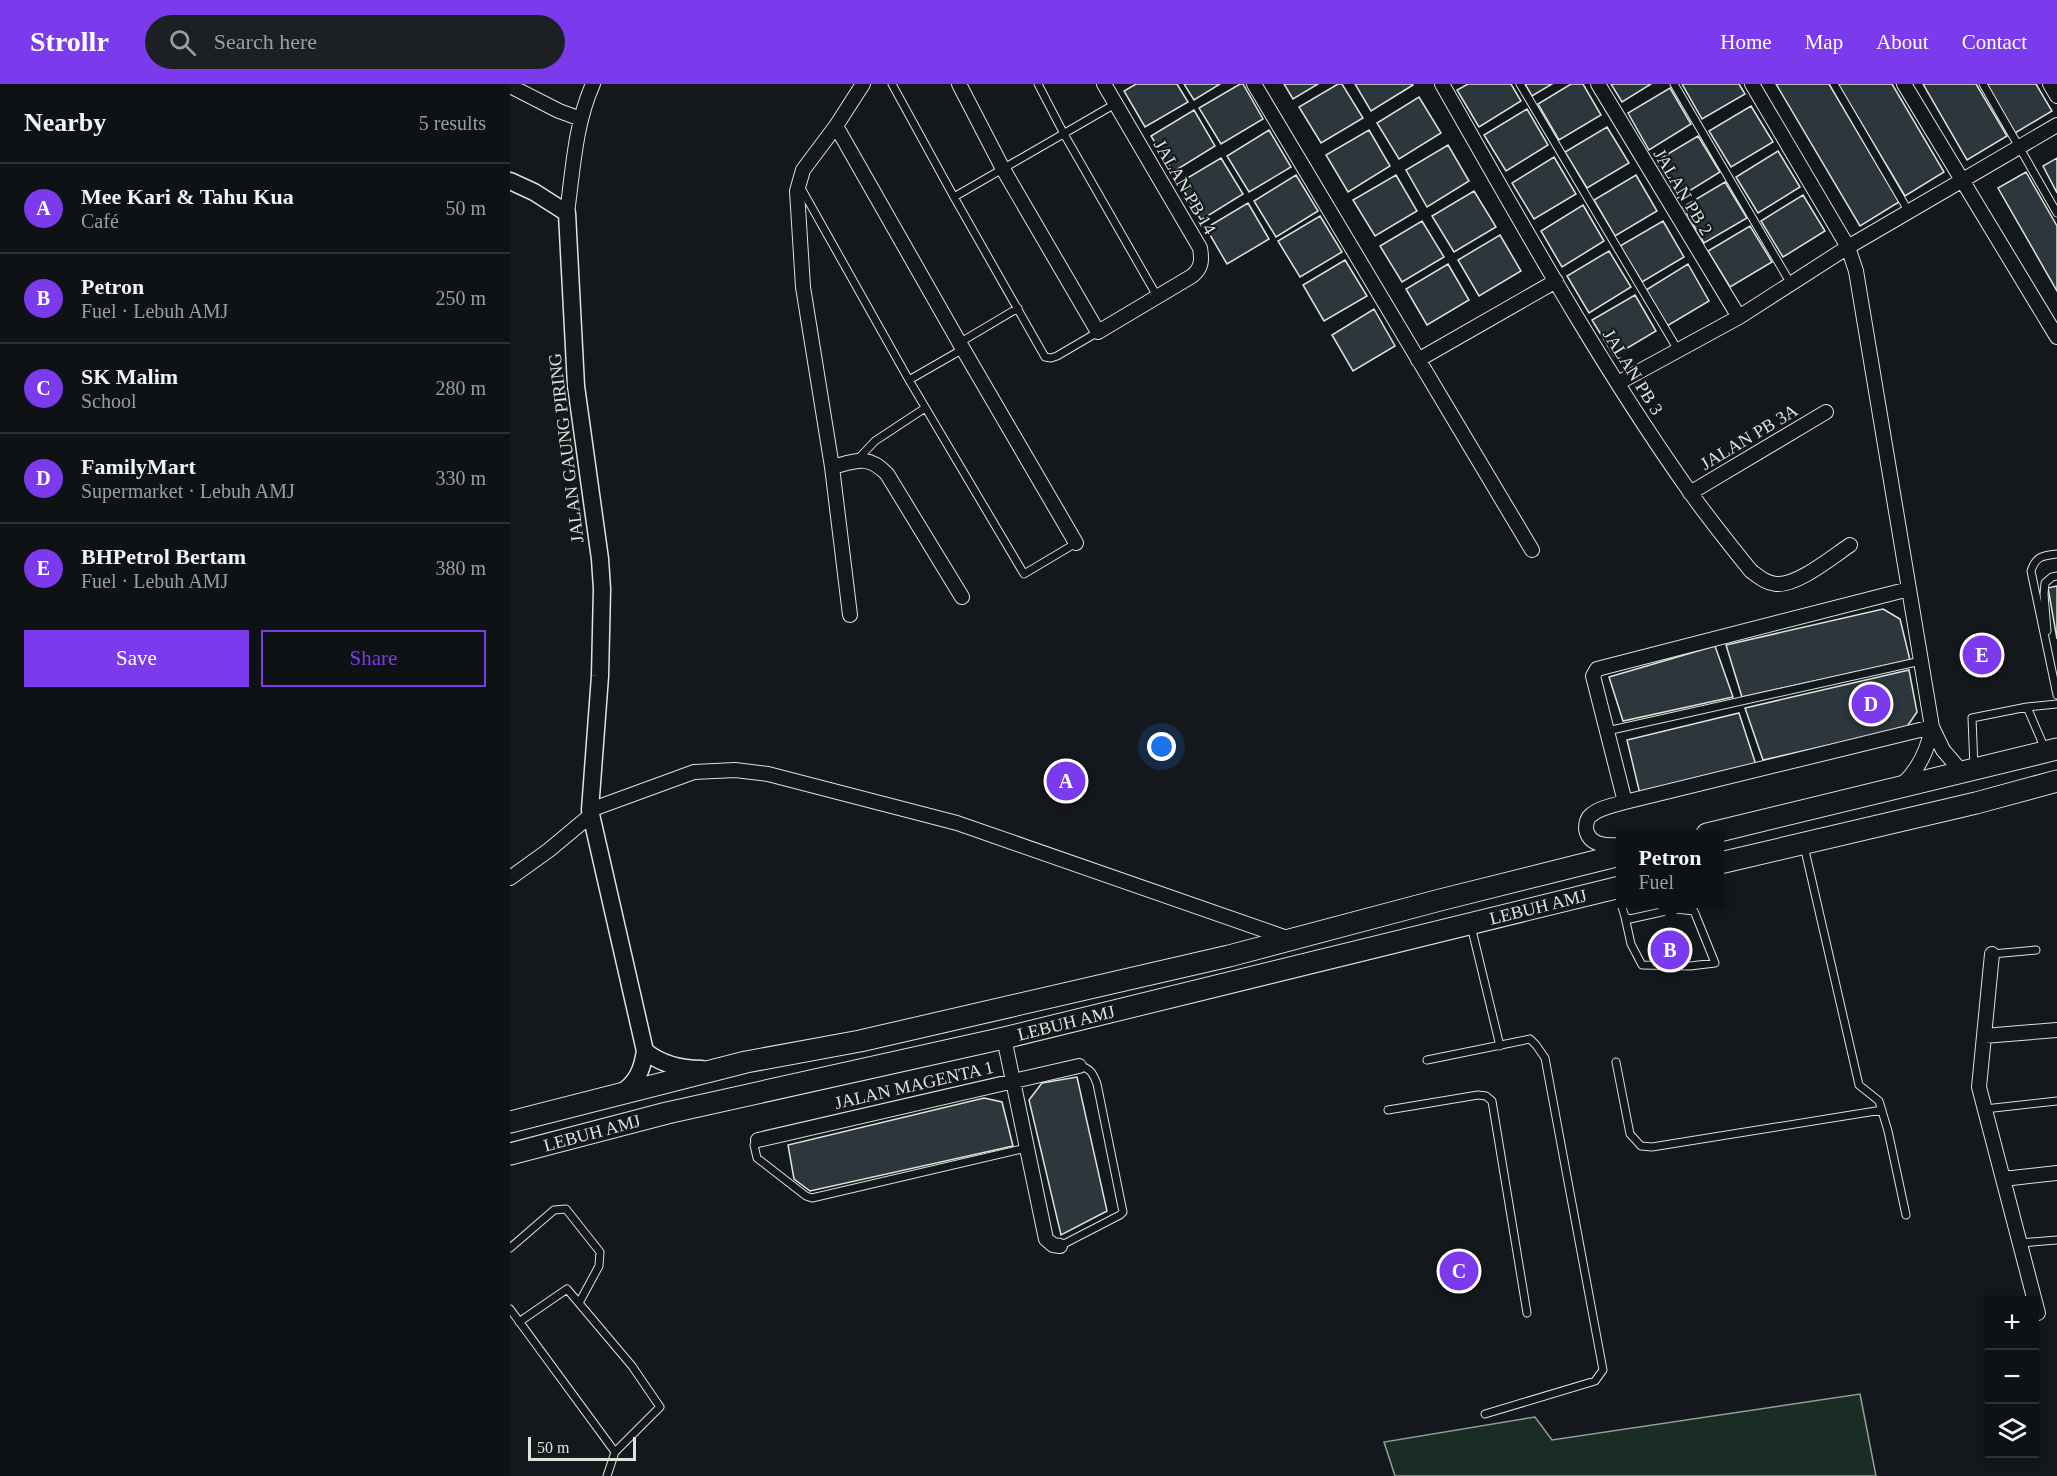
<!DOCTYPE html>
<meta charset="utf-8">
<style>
:root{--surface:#0f1215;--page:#1d2022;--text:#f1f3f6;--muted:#9b9ea0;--line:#2f3234;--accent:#7c3aed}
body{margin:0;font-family:Georgia,serif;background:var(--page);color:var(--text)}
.controls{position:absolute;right:18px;bottom:18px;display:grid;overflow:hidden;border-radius:0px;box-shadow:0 3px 9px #0003}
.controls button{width:54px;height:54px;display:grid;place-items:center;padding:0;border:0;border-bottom:2px solid var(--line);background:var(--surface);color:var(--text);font:30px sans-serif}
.scale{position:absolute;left:18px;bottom:15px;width:108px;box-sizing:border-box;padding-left:6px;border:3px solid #d8e6dc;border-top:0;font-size:16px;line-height:21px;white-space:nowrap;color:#d8e6dc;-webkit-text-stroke:4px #14181c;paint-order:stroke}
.you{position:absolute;left:652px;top:663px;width:21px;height:21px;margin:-15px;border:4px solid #fff;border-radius:50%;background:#1a73e8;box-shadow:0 0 0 9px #1a73e833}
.badge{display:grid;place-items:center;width:39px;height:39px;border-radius:50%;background:var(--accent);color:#fff;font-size:20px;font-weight:700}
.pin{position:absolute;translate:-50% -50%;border:3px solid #fff;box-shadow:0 2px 6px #0006}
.popup{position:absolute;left:1106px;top:746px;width:108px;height:78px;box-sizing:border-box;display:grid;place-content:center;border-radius:0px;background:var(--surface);filter:drop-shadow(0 2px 4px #0005);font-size:20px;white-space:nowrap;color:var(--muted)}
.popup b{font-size:22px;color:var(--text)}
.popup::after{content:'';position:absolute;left:50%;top:100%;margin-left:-12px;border:12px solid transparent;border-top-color:var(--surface)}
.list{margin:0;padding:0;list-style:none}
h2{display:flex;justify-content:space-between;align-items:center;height:78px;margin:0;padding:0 24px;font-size:26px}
h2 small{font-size:20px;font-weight:400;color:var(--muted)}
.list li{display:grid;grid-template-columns:39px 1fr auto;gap:18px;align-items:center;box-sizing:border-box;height:90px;padding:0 24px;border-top:2px solid var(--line)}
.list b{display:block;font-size:22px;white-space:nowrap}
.list p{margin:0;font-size:20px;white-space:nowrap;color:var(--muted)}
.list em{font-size:20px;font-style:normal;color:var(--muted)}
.actions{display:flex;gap:12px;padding:18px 24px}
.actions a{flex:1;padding:14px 0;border:2px solid var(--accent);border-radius:0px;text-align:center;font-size:21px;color:var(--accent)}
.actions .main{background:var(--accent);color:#fff}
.icon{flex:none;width:33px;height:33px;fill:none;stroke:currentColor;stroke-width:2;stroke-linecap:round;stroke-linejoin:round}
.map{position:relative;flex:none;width:1547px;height:1392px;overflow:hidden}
header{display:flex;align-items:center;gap:36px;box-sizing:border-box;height:84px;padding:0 30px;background:var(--accent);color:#fff}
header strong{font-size:28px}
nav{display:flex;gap:33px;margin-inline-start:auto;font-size:21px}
.search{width:420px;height:54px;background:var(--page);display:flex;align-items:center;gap:15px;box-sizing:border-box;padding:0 21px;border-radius:33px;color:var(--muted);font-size:22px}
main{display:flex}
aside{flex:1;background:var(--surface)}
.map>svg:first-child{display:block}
.green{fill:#1a2d24;stroke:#939e99;stroke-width:1.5}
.building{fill:#2c363c;stroke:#d8e6dc;stroke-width:1.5}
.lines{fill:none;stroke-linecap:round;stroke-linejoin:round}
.service-casing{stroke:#d8e6dc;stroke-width:9}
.minor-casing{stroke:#d8e6dc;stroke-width:16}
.tertiary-casing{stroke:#d8e6dc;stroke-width:19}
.trunk-casing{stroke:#d8e6dc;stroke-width:23}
.service{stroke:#14181c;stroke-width:7}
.minor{stroke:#14181c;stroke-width:14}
.tertiary{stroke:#14181c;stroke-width:16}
.trunk{stroke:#14181c;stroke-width:21}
.labels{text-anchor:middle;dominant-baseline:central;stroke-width:4.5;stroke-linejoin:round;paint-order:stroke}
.street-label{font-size:18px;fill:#d8e6dc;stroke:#14181c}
</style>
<header>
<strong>Strollr</strong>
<div class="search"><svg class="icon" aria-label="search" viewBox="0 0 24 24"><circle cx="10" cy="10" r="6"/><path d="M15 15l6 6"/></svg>Search here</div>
<nav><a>Home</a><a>Map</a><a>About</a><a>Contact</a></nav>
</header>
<main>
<aside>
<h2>Nearby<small>5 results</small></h2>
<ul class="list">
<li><span class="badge">A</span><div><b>Mee Kari &amp; Tahu Kua</b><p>Café</p></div><em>50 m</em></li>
<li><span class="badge">B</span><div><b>Petron</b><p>Fuel · Lebuh AMJ</p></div><em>250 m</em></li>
<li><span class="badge">C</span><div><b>SK Malim</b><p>School</p></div><em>280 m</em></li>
<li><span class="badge">D</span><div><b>FamilyMart</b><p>Supermarket · Lebuh AMJ</p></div><em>330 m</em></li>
<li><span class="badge">E</span><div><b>BHPetrol Bertam</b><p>Fuel · Lebuh AMJ</p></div><em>380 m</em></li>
</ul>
<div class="actions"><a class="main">Save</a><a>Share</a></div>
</aside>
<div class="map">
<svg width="1547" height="1392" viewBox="0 0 1547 1392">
<rect width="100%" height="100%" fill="#14181c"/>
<!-- green -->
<path class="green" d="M1350 1310 1366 1392H885L874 1358 1025 1333 1042 1356Z"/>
<!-- building -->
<path class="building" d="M626 0H667L678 18 635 43 614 7Z
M674 0H710L684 16Z
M730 0H733L753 35 711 60 689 24Z
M774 0H808L783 15Z
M828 0H832L853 34 811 59 789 23Z
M845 0H902L903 1 861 27Z
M958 0H1001L1011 17 969 43 947 6Z
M1015 0H1042L1022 12Z
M1061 0H1073L1091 31 1049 56 1028 20Z
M1101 0H1141L1112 18Z
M1172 0H1229L1235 10 1192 35Z
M1266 0H1319L1389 118 1350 142Z
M1328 0H1382L1434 88 1395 112Z
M1413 0H1466L1497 52 1457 76Z
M1476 0H1526L1542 27 1505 49Z
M1160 4 1181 40 1139 66 1118 29Z
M909 13 931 49 889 75 867 39Z
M1241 22 1263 58 1221 83 1199 47Z
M1017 25 1038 61 996 87 974 51Z
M684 26 705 62 663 88 641 52Z
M1097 43 1119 79 1077 104 1055 68Z
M759 46 781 83 739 108 717 72Z
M859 46 880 82 838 108 816 71Z
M1188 52 1210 88 1168 114 1146 77Z
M938 61 959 97 917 123 896 86Z
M1268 67 1290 103 1248 129 1226 93Z
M1044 73 1066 110 1024 135 1002 99Z
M711 74 733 110 691 136 669 99Z
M1547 74V109L1533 82Z
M1516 88 1547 142V207L1488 104Z
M786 91 808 127 766 153 744 117Z
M886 91 907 127 865 152 843 116Z
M1126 91 1147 127 1105 152 1084 116Z
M1215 98 1237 134 1194 159 1173 123Z
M964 107 986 143 944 168 922 132Z
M1293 111 1315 147 1273 173 1251 137Z
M738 119 759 155 717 180 696 144Z
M1073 121 1094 157 1052 183 1031 147Z
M810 132 832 168 790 193 768 157Z
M912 137 934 173 892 198 870 162Z
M1153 137 1174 173 1132 198 1110 162Z
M1240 142 1262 178 1220 203 1198 167Z
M990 151 1011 187 969 212 948 176Z
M1099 167 1121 203 1079 229 1057 192Z
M835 176 857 212 814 237 793 201Z
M938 180 959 216 917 241 896 205Z
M1178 180 1199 217 1157 242 1136 206Z
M1125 211 1146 247 1104 272 1082 236Z
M864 225 885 262 843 287 822 251Z
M1547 502V555L1538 504Z
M1373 525 1390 535 1400 576 1232 613 1216 561Z
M1205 562 1223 613 1113 637 1099 593Z
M1399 586 1407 628 1396 644 1253 676 1235 624Z
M1229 629 1246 681 1130 710 1117 656Z
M567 993 597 1127 551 1151 519 1016 532 999Z
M474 1014 492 1018 503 1062 300 1107 284 1095 278 1061Z"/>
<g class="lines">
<defs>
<path id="service" d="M382 0 444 113 535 273 541 274 547 272 588 248
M528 0 554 50 647 212
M1010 0 1168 266
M1164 0 1281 200
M1324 0 1399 128
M1473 0 1547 129
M291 104 399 296 514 490 566 459
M444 113 605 20
M449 259 508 224
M399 296 453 265
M347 376 365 357 415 324
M1547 470C1532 472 1526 472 1521 487L1547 611
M1537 547 1534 510 1535 499 1542 493 1547 492
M1517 623 1547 620
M1097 647 1411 577
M1464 683 1462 634 1517 623 1535 665
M1294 762 1349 1001 1369 1017 1378 1047 1396 1131
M1111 820 1115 833 1120 835 1165 825 1184 827 1205 879 1180 882 1132 881 1121 860 1115 833
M961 842 990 962
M1482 870 1526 866
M917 976 1020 955 1026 961 1035 974 1093 1286 1085 1297 975 1330
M1106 978 1120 1050 1131 1062 1142 1063 1372 1026
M1475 1025 1547 1017
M878 1026 968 1011 976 1012 982 1017 1017 1229
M248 1056 244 1061 247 1074 296 1112 302 1114 516 1064
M1510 1159 1547 1156
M550 1162 610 1131 613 1128 587 1000C583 989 580 984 569 982
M0 1164 44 1126 56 1125 90 1168 89 1182 69 1219
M0 1225 105 1368
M9 1238 57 1205 122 1282 150 1323 105 1368 97 1392"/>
<path id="minor" d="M449 0 493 85 588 248 682 192C692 184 692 176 690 164L594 0
M744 0 1022 466
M932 0C1011 138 1088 278 1180 408 1199 435 1220 461 1241 487 1249 493 1256 499 1266 500 1287 502 1322 473 1340 461
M1088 0 1229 233
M1242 0 1338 163 1346 187 1422 643 1433 666 1452 688
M1394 0 1547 253
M1540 0 1547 12
M0 2 49 27 71 35
M326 42 453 265 566 459
M57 129C63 86 65 40 83 0
M908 276 1046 197
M1108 299 1229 233 1338 163 1547 41
M322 383C346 377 358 370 377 390L452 513
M1180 409 1316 328
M340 531 322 383 293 203 287 107 293 86 326 42 353 0
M1392 701C1409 685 1418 666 1422 643
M1115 718 1083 592 1087 585 1399 505
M80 726 184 688 225 686 258 690 447 739 780 855
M1110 761C1097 762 1079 762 1076 745 1076 740 1077 735 1080 732 1088 724 1104 721 1115 718L1422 643
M0 794 39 766 81 731
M1482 870 1469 1003 1528 1229
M1474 952 1547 946
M494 954 536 1155 543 1161 550 1162
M248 1056 569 982
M1493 1095 1547 1089"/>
<path id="tertiary" d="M0 97 24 108 57 129 66 302 90 475 92 505 90 592 80 726 135 967C132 987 127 998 110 1010
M135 967C152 981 171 985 192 985"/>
<path id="trunk" d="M1197 750 1547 665
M1210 779 1466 719 1547 697
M0 1038 236 978 350 957 719 872 930 816 1110 771
M0 1070 157 1029 494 954 1110 803"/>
</defs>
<!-- service casing -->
<use href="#service" class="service-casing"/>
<!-- minor casing -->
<use href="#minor" class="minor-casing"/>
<!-- tertiary casing -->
<use href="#tertiary" class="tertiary-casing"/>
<!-- trunk casing -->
<use href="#trunk" class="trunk-casing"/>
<!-- service -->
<use href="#service" class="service"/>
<!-- minor -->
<use href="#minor" class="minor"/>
<!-- tertiary -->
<use href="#tertiary" class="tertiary"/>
<!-- trunk -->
<use href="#trunk" class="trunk"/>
</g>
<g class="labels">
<!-- street labels -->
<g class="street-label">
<text transform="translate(675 103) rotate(60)">JALAN PB 14</text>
<text transform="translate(1173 108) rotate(59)">JALAN PB 2</text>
<text transform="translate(1123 288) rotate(58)">JALAN PB 3</text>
<text transform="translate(1239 353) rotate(-31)">JALAN PB 3A</text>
<text transform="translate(56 364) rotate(-97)">JALAN GAUNG PIRING</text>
<text transform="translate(1028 823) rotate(-14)">LEBUH AMJ</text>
<text transform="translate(556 939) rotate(-14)">LEBUH AMJ</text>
<text transform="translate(404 1001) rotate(-13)">JALAN MAGENTA 1</text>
<text transform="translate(82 1049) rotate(-15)">LEBUH AMJ</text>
</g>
</g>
</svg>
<div class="controls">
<button>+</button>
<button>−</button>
<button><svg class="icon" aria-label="layers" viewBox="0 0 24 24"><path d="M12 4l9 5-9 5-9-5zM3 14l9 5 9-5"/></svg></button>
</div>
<div class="scale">50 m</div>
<div class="you"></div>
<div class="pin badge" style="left:556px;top:697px">A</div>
<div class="pin badge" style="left:1160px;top:866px">B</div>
<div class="popup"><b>Petron</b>Fuel</div>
<div class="pin badge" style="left:949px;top:1187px">C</div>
<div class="pin badge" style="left:1361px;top:620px">D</div>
<div class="pin badge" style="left:1472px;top:571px">E</div>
</div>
</main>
